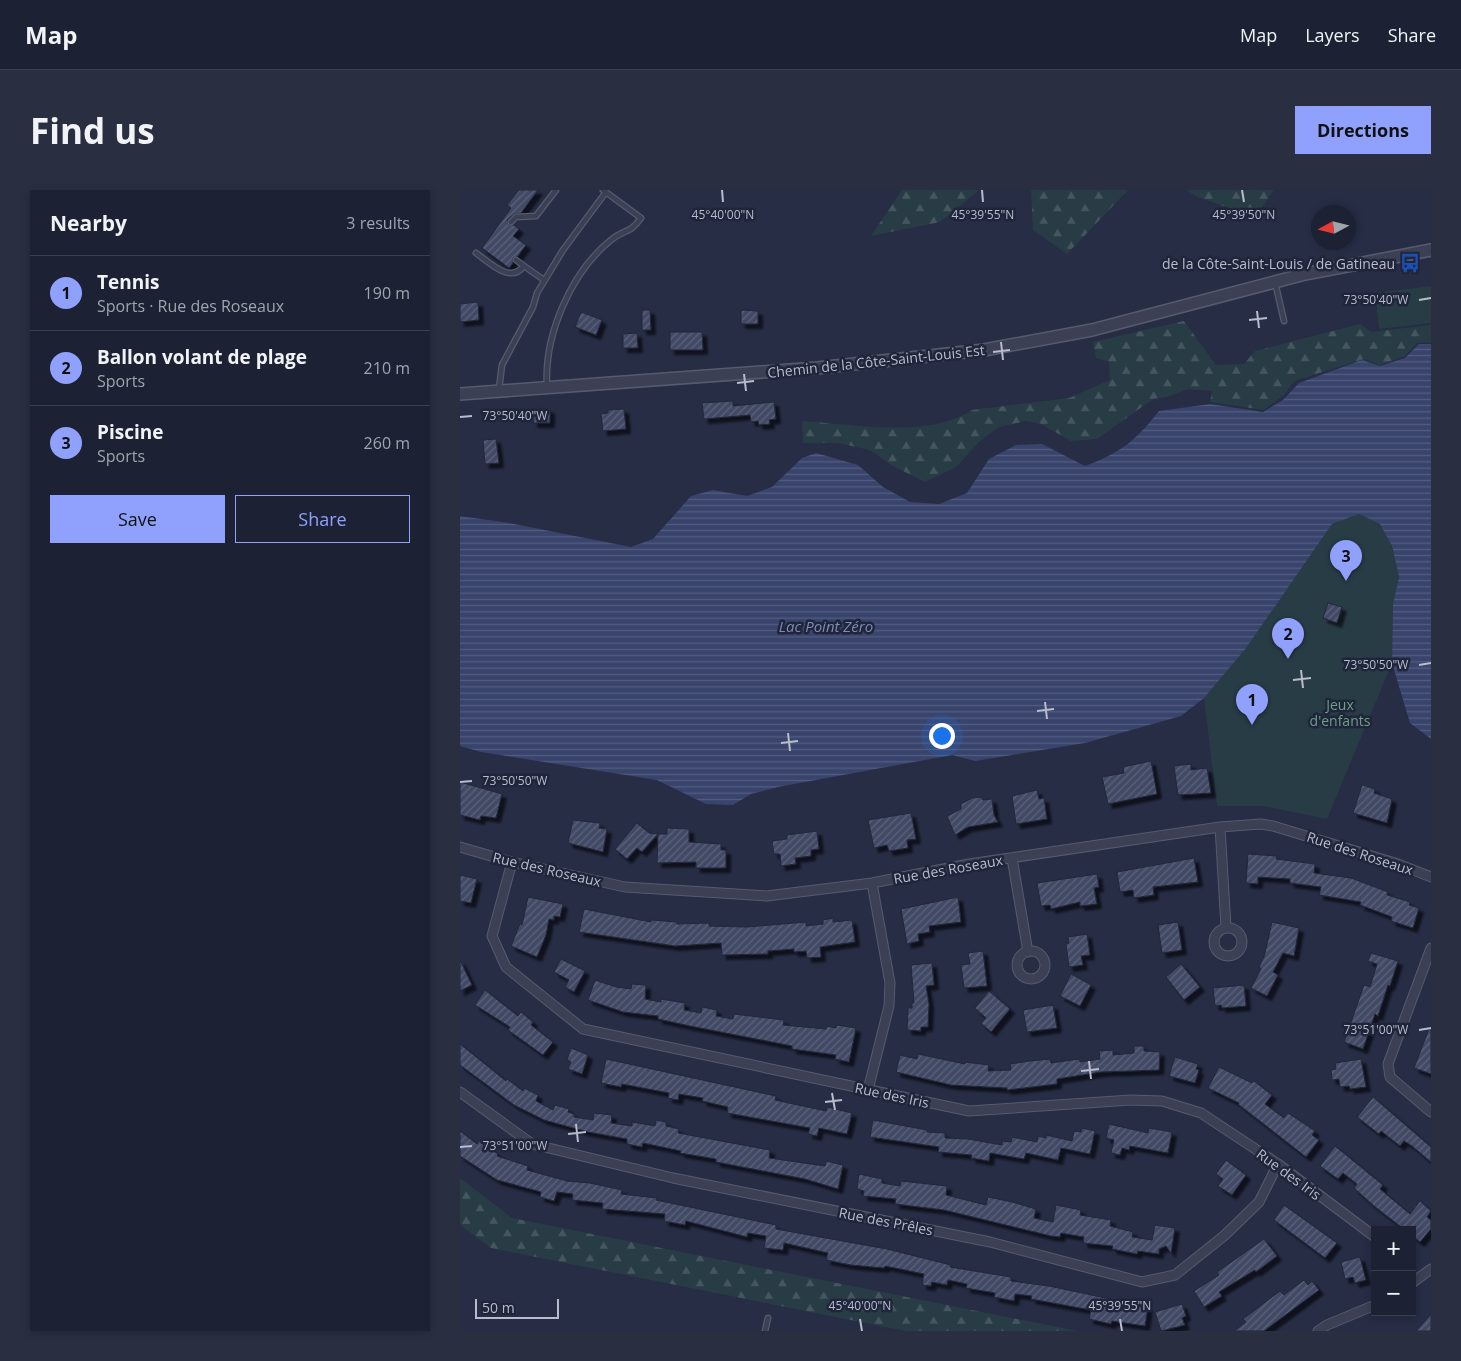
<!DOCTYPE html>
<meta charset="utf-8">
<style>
:root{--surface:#1c2234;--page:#292f40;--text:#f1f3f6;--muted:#a0a4ac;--line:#3a3f4f;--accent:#8fa1fc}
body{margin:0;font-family:"Open Sans",sans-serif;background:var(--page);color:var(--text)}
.controls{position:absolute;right:15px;bottom:15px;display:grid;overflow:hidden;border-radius:0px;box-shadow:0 2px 8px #0003}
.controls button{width:45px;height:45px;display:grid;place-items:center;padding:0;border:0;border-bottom:1px solid var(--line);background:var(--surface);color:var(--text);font:25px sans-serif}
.compass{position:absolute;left:851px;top:15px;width:45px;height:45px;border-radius:50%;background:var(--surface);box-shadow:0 2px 8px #0003;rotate:263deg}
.scale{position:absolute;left:15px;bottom:12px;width:84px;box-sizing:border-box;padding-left:5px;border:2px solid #b8bccd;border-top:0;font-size:14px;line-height:18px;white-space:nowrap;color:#b8bccd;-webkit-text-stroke:4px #1f253a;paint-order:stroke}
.you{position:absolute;left:481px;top:545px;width:18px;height:18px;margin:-12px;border:4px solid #fff;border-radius:50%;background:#1a73e8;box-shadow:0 0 0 8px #1a73e833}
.badge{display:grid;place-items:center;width:32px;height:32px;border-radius:50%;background:var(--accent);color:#111;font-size:16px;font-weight:700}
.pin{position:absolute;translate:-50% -41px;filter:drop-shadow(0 1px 2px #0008)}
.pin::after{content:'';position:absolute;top:26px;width:18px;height:15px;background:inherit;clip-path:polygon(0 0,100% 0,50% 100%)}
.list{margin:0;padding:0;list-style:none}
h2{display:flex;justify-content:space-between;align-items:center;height:65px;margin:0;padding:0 20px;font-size:21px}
h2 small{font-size:16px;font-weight:400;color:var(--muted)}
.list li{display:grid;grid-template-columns:32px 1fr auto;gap:15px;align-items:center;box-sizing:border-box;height:75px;padding:0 20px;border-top:1px solid var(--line)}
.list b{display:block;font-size:19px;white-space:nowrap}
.list p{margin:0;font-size:16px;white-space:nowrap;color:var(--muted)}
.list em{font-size:16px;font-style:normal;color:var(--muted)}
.actions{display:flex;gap:10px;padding:15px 20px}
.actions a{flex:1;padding:11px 0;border:1px solid var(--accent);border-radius:0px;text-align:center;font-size:18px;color:var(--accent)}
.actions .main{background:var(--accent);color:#111}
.map{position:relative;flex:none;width:971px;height:1141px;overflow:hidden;border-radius:0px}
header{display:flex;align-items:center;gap:30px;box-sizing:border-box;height:70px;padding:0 25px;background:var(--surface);border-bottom:1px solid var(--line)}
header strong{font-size:24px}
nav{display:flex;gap:28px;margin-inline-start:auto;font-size:18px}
.intro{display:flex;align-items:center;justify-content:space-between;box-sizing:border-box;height:120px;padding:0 30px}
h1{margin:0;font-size:35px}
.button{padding:12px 22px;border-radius:0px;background:var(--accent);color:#111;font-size:18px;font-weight:700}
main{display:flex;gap:30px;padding:0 30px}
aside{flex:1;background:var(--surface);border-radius:0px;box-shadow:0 2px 8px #0003}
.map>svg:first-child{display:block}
.green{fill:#283c46}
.forest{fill:url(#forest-firs)}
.water{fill:url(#water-rules)}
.building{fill:url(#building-hatch);stroke:#21273b;filter:url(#shadow)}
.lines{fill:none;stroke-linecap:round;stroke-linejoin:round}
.service-casing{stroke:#565b6e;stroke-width:7}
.minor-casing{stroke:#565b6e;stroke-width:11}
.tertiary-casing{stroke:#565b6e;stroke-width:14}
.service{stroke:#3b4054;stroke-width:4.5}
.minor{stroke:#3b4054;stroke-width:9}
.tertiary{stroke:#3b4054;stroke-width:11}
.ticks{fill:none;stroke:#b8bccd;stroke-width:2}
.labels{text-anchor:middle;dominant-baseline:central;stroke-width:5;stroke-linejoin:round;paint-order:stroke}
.poi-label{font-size:14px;fill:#b8bccd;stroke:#1f253a;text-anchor:end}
.street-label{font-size:14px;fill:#b8bccd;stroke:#1f253a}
.park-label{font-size:14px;fill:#6f9f84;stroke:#1f253a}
.water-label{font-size:15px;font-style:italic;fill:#7e8bb5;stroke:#1f253a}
.ticks-label{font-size:12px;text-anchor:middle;fill:#b8bccd;stroke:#1f253a;stroke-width:5;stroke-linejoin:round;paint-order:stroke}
</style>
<header>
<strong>Map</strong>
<nav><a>Map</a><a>Layers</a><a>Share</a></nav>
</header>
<div class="intro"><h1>Find us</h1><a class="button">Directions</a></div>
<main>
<aside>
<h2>Nearby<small>3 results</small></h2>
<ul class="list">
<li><span class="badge">1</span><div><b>Tennis</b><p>Sports · Rue des Roseaux</p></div><em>190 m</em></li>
<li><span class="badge">2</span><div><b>Ballon volant de plage</b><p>Sports</p></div><em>210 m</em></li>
<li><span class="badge">3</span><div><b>Piscine</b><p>Sports</p></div><em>260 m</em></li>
</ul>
<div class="actions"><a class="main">Save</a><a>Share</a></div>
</aside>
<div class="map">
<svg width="971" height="1141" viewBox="0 0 971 1141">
<defs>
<pattern id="forest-firs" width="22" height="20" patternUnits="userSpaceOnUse" patternTransform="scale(1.25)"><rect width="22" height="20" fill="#283c46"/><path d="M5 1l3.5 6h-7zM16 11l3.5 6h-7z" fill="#455660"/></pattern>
<pattern id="water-rules" width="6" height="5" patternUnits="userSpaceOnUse" patternTransform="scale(1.25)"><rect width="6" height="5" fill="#39446c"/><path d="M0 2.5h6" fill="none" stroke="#545d80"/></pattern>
<pattern id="building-hatch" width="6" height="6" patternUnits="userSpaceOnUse" patternTransform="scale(1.25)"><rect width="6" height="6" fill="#424a65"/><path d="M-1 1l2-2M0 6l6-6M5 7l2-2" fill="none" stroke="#5b627a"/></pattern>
<filter id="shadow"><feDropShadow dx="4.5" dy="4.5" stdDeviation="1" flood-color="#0009"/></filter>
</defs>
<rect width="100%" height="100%" fill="#262d45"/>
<!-- green -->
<path class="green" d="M971 96V133L919 139 915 103Z
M899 324 920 334 931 354 939 387 933 414 932 473 867 629 804 616H757L744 508 786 457 872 334Z"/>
<!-- forest -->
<path class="forest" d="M442 0H519L480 32 411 46Z
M571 0H668L607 64 573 40Z
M726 0H814L795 27 738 7Z
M724 131 756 175 784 174 795 161 900 134 911 142 971 135V152L957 153 945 166 920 175 904 169 834 191 824 205 804 220 750 212 752 201 728 199 707 207 693 209 637 249 611 251 581 234 566 231 539 237 520 251 496 277 465 292 433 276 410 260 378 253H343L342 231C393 234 469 249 512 220L609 208 650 190 649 172 636 168 633 152Z
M0 988 52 1028 617 1141H446L31 1058 0 1035Z"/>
<!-- water -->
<path class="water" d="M959 154H971V549L950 533 932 473 933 414 939 387 932 356 920 334 899 324 872 334 786 458 744 508 721 526 625 553 515 571 492 565 318 597 291 604 273 615 246 614 197 590 21 562 0 556V326L49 333 171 357 193 349 231 306 253 300 287 306 312 297 342 268 356 263 398 275 423 297 450 312 479 314 507 303 529 269 556 255 582 254 625 276C662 262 674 252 699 221L750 214 803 222 823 210 839 193 902 170 920 176 945 168Z"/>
<!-- building -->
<path class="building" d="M59 0H78L61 23 54 24 47 30 49 35H54L59 39 53 46 66 55 58 66 53 68V73L49 78 22 58 51 18 47 15Z
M18 112 19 130 0 132V114Z
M182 120H190L191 140H182Z
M281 120 298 121V134H281Z
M121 122 142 130 136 145 115 137Z
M210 142H242L243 160H210Z
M177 143 178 158H163V144Z
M273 211V216L314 212 316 229 309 230 310 234 299 235 298 231 291 232 290 225 244 229 242 213Z
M74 218 90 219V233H73Z
M164 219 166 239 143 241 141 224 148 223V220Z
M36 249 39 273 25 274 23 250Z
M868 413 882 417 877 433 863 428Z
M691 571 697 604 648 614 642 587 664 583 663 577Z
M731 574V580L747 578 751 603 718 605 714 576Z
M0 592 42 604 36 628 21 626 20 630 0 625Z
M902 595 915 599 914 603 932 609 927 633 893 623Z
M577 600 579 609 584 608 587 629 556 634 552 606Z
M521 607 523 610 532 609 534 625 538 632 508 637 495 645 487 626 501 619V614L512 608Z
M451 623 456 649 447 650 448 658 429 661 427 655 414 658 408 630Z
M113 630 140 633 139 638 147 639 143 662 108 653Z
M177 633 189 643 198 644 182 662 177 658 167 669 155 659Z
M207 638 229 639V652L261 654V660H266V678H236V672L197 673 198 644H207Z
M357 641 359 659 351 660V666L335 668 336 674 321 676 320 664H314L312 651 327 649V645Z
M788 664 817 666 816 669 855 674 854 683 891 688 928 702 927 705 950 712 949 715 959 718 953 738 931 731 932 727 900 715 901 712 859 705 861 697 830 693V689L798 687V694L786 693Z
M734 668 738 692 693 697 694 705 674 708 673 700 660 702 657 682Z
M637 684 639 697 634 698 637 714 620 716V712L591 719 590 715 581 716 577 693Z
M0 685 17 689 11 713 0 711Z
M68 707 103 714 100 727 94 726V730L89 729 86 745 77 767 51 756 60 734 62 735Z
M498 707 501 732 469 736 470 742 458 744 459 751 447 754 441 719Z
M124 719 191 732V730L217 732V734L249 733V736L287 737 346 732V736L363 734V730L373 728V732L392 730 395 752 360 757 361 767 347 768 346 761 334 762V759L308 761V764L262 765 261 753 215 756 119 742Z
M718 732 722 760 702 763 698 735Z
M812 732 839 738 834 766 823 763 813 782 818 785 807 806 791 798 801 779 799 777 804 767Z
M627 744 630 765 621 766 623 775 609 777 606 754 609 753 608 747Z
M523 761 527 796 504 798 501 775 510 774 508 763Z
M911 763 938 771 930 796 928 795 918 826 915 824 903 859 884 852 904 795 910 797 917 774 908 771Z
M101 769 125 781 114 802 105 797 109 790 94 782Z
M0 770 12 795 0 801Z
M472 773 474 795 466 796 469 814 468 837H461V841L447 840 448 818H452V813H454L451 775Z
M721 774 740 797 724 810 706 787Z
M611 784 631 795 620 816 600 806Z
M135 790 156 797 171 799 172 794 186 795 185 809 201 812V809L225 813 224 820 241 823 242 817 257 820 256 826 273 829 274 824 324 830 323 835 366 839V836L376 838 377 835 396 838 389 872 375 869 376 865 332 859V856L230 836 198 829V826L163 822 128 810Z
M784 795 786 816 762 818 761 815 755 816 753 798Z
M25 800 58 826 61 822 73 832 71 835 93 852 83 865 48 840 50 837 15 815Z
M529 801 550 819 531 842 521 833 526 828 515 818Z
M593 815 597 838 567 842 563 820Z
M970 836H971V884L954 878Z
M0 854 46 891 47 889 63 901 64 898 78 905 76 911 93 920 95 915 109 919 108 922 114 924V927L133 930 134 923 152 925 151 933 172 936V932L195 936 196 930 206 932V936L219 939 218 943 310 960 309 968 365 976 366 971 383 975 378 999 345 989 256 972V969L220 963 221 961 183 953 182 957 167 954V949L128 942 84 930 54 915 0 875Z
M674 856H684V861L700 862 699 880 641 882 597 889V894L547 900V898L491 895 436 882 440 865 457 869 458 864 505 874V872L529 875 528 881 551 880 550 874 570 871 590 869 591 873 619 869 620 872 640 869 639 861 653 860V865L674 863Z
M111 858 128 865 122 884 108 879 111 872 107 870Z
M715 867 738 874 736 879 739 880 735 893 709 886Z
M146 869 316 906 315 910 366 921 367 917 392 923 387 944 359 938 357 946 348 944 350 938 267 923 268 917 242 911 243 908 219 904 218 910 208 908 209 903 162 894 161 897 141 893Z
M901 869 906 897 890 899 889 896 880 897 879 889 872 890 871 880 876 879 875 873Z
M759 877 792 893 794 891 812 905 805 914 824 928 828 923 855 941 852 945 859 950 846 967 778 914 779 913 748 898Z
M913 907 971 957V972L952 956 944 951 940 956 921 941 919 944 897 927Z
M413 930 467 940V942L485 943V948L508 949 542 955V951L551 952 552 947 577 952 578 946 586 948V945L612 951 614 941 621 942 622 938 635 941 630 964 601 958 598 970 566 963 564 969 530 963 529 971 511 968 512 965 478 962 479 957 410 947Z
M649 934 688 943 689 938 712 942 708 963 670 956 669 960 662 958 660 965 651 963 654 950 646 948Z
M0 941 17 954 19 951 38 964 37 966 68 976 67 980 107 991 130 993 162 1000 161 1004 197 1008 196 1010 316 1035V1039L427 1059 491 1075 490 1077 551 1087V1091L589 1096 688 1117 685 1136 652 1131 651 1134 629 1129 631 1120 571 1109 572 1106 555 1104 554 1111 534 1107 535 1103 506 1098 507 1094 488 1090 487 1095 472 1092 471 1096 462 1095 464 1084 425 1076 424 1078 391 1075 366 1070 368 1063 324 1053 323 1060 304 1058 306 1046 288 1043 287 1047 226 1031 225 1035 204 1031 205 1024 142 1019 143 1013 112 1010 113 1004 97 1002 94 1011 80 1007 81 1002 37 990 0 966Z
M875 956 923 995 920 999 950 1024 960 1011 971 1021 967 1027 971 1030V1039L960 1052 952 1046V1040H945L914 1016 894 998 897 994 883 983 878 989 860 976Z
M766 970 786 985 772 1005 758 996 763 989 756 984Z
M399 984 422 989V993L440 996 441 991 487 996 486 1005 526 1015 528 1007 552 1012 576 1019 574 1028 593 1032 596 1015 621 1020 620 1025 651 1030 650 1036 673 1042 672 1047 692 1050 695 1035 715 1038 711 1063 706 1056 699 1059V1064L678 1061 677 1064 652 1059 653 1056 623 1053 624 1047 601 1043 600 1047 591 1046 484 1020 435 1014 436 1009 403 1006 404 1001 397 999Z
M824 1015 877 1053 865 1068 814 1030Z
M804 1049 817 1066 796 1082 795 1080 759 1102 762 1106 744 1117 734 1101 759 1085 757 1082Z
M900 1067 906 1090 895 1093 893 1087 885 1089 881 1072Z
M844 1090 848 1095 852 1091 859 1100 804 1141H774L786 1132 783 1129 820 1101 824 1105Z
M722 1114 726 1126 722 1128 725 1135 701 1141 695 1122Z
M971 1124V1141H956Z"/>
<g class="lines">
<defs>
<path id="service" d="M51 32 56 27 76 26 96 0
M16 63C30 73 50 94 64 76L84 90
M56 70 64 76
M815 92 824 131
M87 196C84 145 111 82 151 50 164 39 169 45 181 28L143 0
M39 199 42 175 73 117 77 103 103 60 146 2
M305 1141 308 1128"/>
<path id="minor" d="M760 637 766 737
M0 657 52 672 165 697 307 706 412 693 509 674 760 637 801 634 813 636 938 674 971 687
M552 668 568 762
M52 672 32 746 46 777 123 839 509 921 671 910 702 911 741 923 818 974 915 1047
M754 752a14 14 0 1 1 28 0a14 14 0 1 1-28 0Z
M971 758 928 874 930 887 971 922
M557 775a14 14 0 1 1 28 0a14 14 0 1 1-28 0Z
M408 900 429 816 430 793 412 693
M0 902 72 954 213 988 530 1052 682 1092 715 1085 765 1045 799 1012 818 974
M952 1093 971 1079
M858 1141 867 1135 915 1115"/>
<path id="tertiary" d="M0 204 357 178 524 160 632 140 845 84 971 60"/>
</defs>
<!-- service casing -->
<use href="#service" class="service-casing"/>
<!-- minor casing -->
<use href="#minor" class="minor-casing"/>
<!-- tertiary casing -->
<use href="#tertiary" class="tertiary-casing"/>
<!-- service -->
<use href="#service" class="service"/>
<!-- minor -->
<use href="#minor" class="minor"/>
<!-- tertiary -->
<use href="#tertiary" class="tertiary"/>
</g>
<!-- ticks -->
<path class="ticks" d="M262 0 263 12M522 0 523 12M782 0 784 12M959 110 971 108M797 121 799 138M789 130 807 128M541 152 543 170M533 162 550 160M284 184 286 201M277 193 294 191M0 227 12 226M959 475 971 473M841 480 843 498M833 490 851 488M585 512 587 529M577 521 594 519M328 543 330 561M321 553 338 551M0 592 12 591M959 840 971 838M629 871 631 889M621 881 639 879M372 903 375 920M365 912 382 910M116 934 118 952M108 944 126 942M0 957 12 956M400 1129 402 1141M660 1129 662 1141"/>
<!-- icons -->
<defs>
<symbol id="bus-bare" viewBox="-9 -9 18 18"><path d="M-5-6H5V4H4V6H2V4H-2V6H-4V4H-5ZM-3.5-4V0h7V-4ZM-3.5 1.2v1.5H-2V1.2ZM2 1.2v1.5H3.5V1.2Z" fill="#1a4fb4" stroke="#1f253a" stroke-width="2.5" paint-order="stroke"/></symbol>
</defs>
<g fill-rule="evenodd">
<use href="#bus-bare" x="936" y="59" width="28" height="28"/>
</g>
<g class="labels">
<!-- poi labels -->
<g class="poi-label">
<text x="935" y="73">de la Côte-Saint-Louis / de Gatineau</text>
</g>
<!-- street labels -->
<g class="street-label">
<text transform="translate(416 171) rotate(-6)">Chemin de la Côte-Saint-Louis Est</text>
<text transform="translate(900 663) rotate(18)">Rue des Roseaux</text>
<text transform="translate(87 679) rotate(13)">Rue des Roseaux</text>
<text transform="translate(488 679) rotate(-10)">Rue des Roseaux</text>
<text transform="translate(432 905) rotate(12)">Rue des Iris</text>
<text transform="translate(829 984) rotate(36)">Rue des Iris</text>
<text transform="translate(426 1031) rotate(11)">Rue des Prêles</text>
</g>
<!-- park labels -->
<g class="park-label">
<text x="880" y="514">Jeux<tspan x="880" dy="16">d'enfants</tspan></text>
</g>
<!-- water labels -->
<g class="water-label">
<text x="366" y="436">Lac Point Zéro</text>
</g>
</g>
<g class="ticks-label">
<text x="263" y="29">45°40'00"N</text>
<text x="523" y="29">45°39'55"N</text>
<text x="784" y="29">45°39'50"N</text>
<text x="916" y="114">73°50'40"W</text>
<text x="55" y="230">73°50'40"W</text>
<text x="916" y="479">73°50'50"W</text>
<text x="55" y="595">73°50'50"W</text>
<text x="916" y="844">73°51'00"W</text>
<text x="55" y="960">73°51'00"W</text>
<text x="400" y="1120">45°40'00"N</text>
<text x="660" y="1120">45°39'55"N</text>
</g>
</svg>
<div class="controls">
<button>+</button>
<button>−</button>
</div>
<svg class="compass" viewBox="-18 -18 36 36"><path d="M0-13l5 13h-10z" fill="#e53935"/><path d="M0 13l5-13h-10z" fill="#a0a4ac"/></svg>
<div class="scale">50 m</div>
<div class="you"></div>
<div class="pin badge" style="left:792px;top:535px">1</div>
<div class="pin badge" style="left:828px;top:469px">2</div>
<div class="pin badge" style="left:886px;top:391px">3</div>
</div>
</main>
